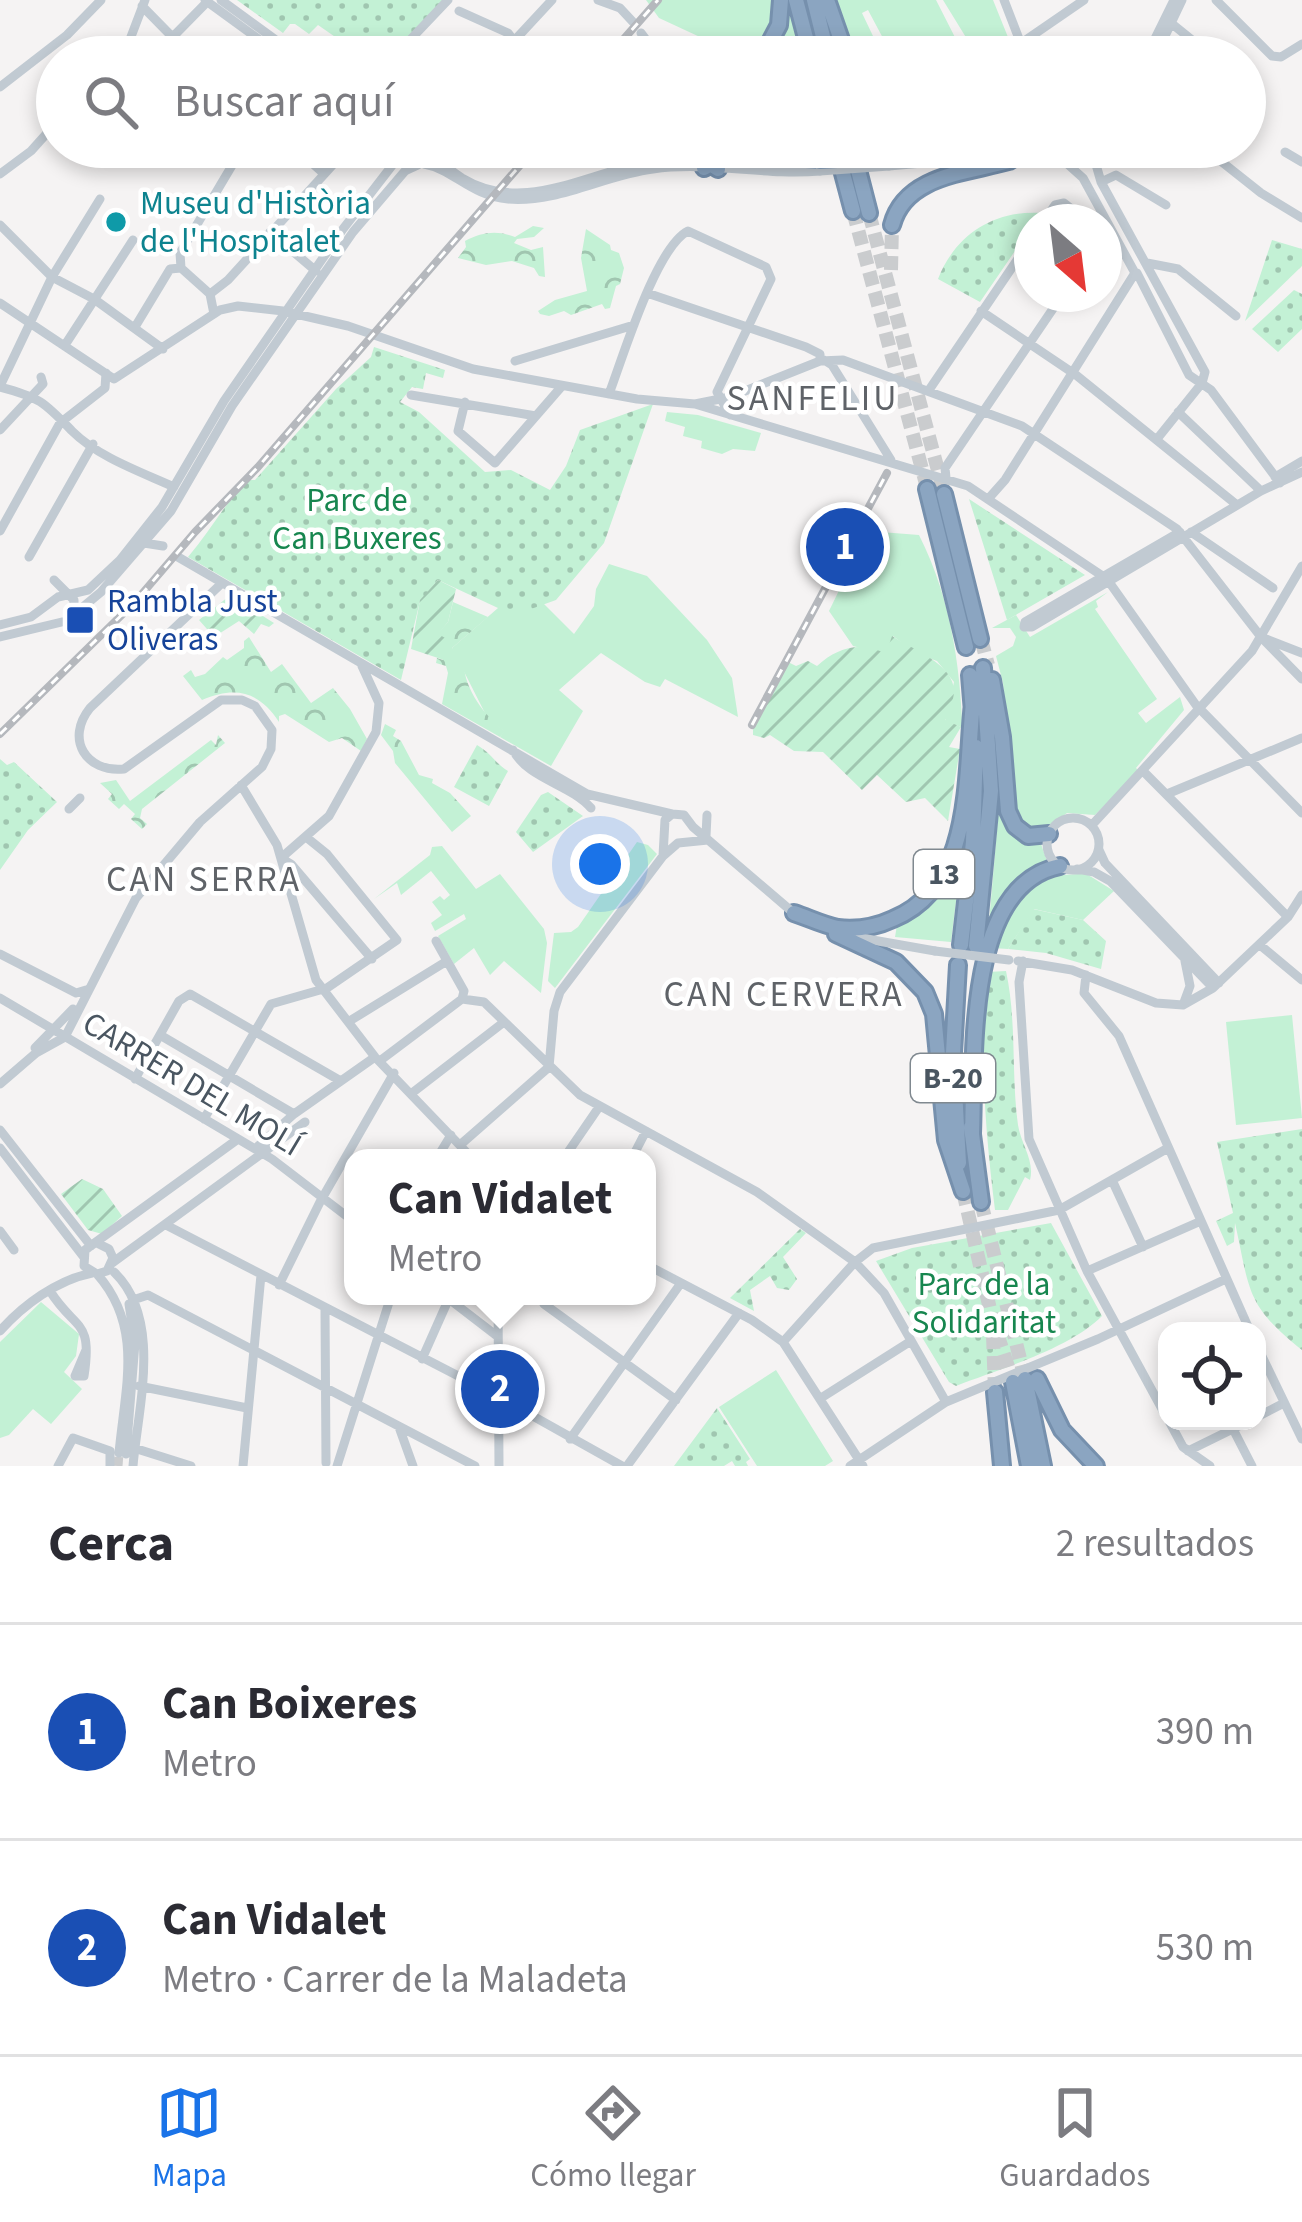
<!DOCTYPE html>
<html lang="es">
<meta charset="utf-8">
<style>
:root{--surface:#fff;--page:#f2f2f3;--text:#2b2b33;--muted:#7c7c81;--line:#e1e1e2;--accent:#1a73e8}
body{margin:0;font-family:"Source Sans 3",sans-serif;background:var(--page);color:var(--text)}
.controls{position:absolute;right:36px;bottom:36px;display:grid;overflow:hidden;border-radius:24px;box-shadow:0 6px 18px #0003}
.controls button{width:108px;height:108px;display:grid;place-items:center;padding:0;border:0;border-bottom:3px solid var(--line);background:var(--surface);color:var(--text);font:60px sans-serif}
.compass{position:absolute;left:1014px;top:204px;width:108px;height:108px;border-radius:50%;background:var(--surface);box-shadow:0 6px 18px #0003;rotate:152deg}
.you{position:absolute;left:600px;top:864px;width:42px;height:42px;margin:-30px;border:9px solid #fff;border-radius:50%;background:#1a73e8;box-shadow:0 0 0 18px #1a73e833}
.badge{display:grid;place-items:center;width:78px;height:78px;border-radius:50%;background:var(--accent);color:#fff;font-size:39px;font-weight:700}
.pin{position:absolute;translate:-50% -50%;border:6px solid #fff;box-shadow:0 3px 12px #0006}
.popup{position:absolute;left:344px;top:1149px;width:312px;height:156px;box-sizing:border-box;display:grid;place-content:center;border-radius:24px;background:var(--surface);filter:drop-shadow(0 3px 9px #0005);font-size:39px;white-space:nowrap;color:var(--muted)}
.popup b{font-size:45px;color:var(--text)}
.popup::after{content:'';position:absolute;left:50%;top:100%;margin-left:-24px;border:24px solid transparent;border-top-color:var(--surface)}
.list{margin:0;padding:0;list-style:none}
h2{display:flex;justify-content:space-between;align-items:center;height:156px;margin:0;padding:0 48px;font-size:51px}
h2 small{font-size:39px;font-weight:400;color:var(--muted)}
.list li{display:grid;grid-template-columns:78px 1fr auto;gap:36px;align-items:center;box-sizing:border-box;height:216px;padding:0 48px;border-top:3px solid var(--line)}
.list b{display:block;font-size:45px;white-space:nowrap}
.list p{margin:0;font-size:39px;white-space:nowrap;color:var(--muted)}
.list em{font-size:39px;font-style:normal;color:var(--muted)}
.icon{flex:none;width:66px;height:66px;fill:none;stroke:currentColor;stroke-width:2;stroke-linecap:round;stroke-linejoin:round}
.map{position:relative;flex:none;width:1302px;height:1466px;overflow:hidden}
.search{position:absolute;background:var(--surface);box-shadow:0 6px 18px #0003;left:36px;right:36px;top:36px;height:132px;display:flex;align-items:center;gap:30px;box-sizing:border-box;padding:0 42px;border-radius:66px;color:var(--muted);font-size:45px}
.sheet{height:588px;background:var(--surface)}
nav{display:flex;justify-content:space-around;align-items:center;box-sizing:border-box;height:168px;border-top:3px solid var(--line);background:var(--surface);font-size:33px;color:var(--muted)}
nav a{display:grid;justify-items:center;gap:6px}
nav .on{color:var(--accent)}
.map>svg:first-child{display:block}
.grass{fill:#c3f1d5}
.forest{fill:url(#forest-crowns)}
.park{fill:url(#park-dots)}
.garden{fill:url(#garden-furrows)}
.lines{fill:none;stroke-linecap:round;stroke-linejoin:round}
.minor-tunnel{stroke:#caccce;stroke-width:9;stroke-dasharray:9 4.5;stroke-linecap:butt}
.highway-tunnel{stroke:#caccce;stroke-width:14;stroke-dasharray:14 7;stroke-linecap:butt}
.highway-casing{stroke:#7690ad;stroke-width:20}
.minor{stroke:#c1cad2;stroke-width:9}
.highway{stroke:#8ba5c1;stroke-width:14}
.rail-casing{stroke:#b5b8bd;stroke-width:8}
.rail{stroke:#fff;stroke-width:3;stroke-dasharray:9;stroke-linecap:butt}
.highway-bridge-casing{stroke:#7690ad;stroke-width:20;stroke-linecap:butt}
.minor-bridge{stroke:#c1cad2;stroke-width:9}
.highway-bridge{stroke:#8ba5c1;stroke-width:14}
.culture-dot{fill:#0f9aa8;stroke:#fff;stroke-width:4.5}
.transit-dot{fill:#1a4fb4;stroke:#fff;stroke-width:4.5}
.labels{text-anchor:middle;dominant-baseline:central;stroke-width:9;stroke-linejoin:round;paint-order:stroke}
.shield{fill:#fff;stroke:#808990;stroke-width:3}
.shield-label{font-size:30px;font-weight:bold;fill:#4a5661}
.culture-label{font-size:33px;fill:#0d838f;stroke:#fff;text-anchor:start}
.park-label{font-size:33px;fill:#17864f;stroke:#fff}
.transit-label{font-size:33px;fill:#164399;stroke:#fff;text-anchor:start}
.street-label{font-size:33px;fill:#4a5661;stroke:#fff}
.neighbourhood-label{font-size:36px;letter-spacing:3px;fill:#5f6368;stroke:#fff}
</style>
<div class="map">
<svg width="1302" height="1466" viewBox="0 0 1302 1466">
<defs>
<pattern id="forest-crowns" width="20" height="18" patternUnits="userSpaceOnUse" patternTransform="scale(3)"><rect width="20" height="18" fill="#c3f1d5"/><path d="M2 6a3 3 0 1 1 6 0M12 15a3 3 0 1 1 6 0" fill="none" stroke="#a0c6b0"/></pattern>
<pattern id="park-dots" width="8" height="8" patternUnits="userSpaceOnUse" patternTransform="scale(3)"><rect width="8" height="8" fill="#c3f1d5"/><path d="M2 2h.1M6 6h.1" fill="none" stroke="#a0c6b0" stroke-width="1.8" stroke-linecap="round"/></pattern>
<pattern id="garden-furrows" width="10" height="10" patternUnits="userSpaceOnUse" patternTransform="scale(3)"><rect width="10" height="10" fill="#c3f1d5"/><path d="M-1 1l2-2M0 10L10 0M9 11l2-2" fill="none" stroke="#a0c6b0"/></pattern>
</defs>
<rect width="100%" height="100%" fill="#f5f3f3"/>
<!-- grass -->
<path class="grass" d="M646 0H936L965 57H893L868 10 862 13 883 57H743L659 18Z
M943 0H993L1016 57H978Z
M667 412 698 415 761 433 755 451 733 449 722 454 701 448 702 441 683 436 685 427 665 421Z
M868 531 919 535C953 602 962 676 963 751H960L961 727 945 721 954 682 937 661 915 653 893 636 887 655 853 646 829 611Z
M609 564 647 576 707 640 732 678 738 717 665 679 660 687 645 682 601 653 559 690 583 711 551 766 500 737 504 731 488 719 452 648 498 608 540 600 574 634 594 606 596 589Z
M1108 592 1096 601 1098 607 1095 609 1157 699 1138 713 1146 723 1180 697 1184 710 1136 768 1139 771 1095 815 1067 813 1047 828 1031 832 1015 820 1003 683 996 656 1013 646 1016 637 1010 628H992L1016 615 1030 637Z
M1001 783 1023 841 1041 844 1048 864 988 934Z
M964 837 951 942 895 937 897 925C934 901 948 878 964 837Z
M637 842 648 845 657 854 555 988 548 981 554 933 571 932 578 927Z
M442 846 476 889 500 874 544 929 547 943 541 993 504 961 490 975 474 948 454 964 438 936 466 919 464 914 435 931 431 923 442 915 432 902 440 896 444 900 450 895 431 871 401 895 397 883 374 899 430 855 432 847Z
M1085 873 1114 891 1083 920 1034 909 1008 949 992 948C1006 918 1020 884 1056 876 1065 874 1075 875 1085 873Z
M1292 1015 1302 1118 1236 1125 1226 1022Z
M41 1302 79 1334 76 1356 64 1372 82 1389 51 1424 33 1409 9 1435 0 1438V1342Z
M776 1370 833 1461 825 1466H757L719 1407Z"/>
<!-- forest -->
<path class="forest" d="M533 226 544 228 534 237 517 239 514 243 531 250 543 247 545 277 539 276 534 268 512 261 486 265 458 258 466 247 465 241C482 232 497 230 515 237Z
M586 229 610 245 611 250 619 253 624 268 620 284 616 286 610 308 605 309 602 304 571 315 564 311 549 316 540 314 538 311 555 300 587 291 581 258Z
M453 602 488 617 452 648 464 662C463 687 485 717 505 731L500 737 442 704 448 673 446 666 436 663 437 658 443 660 437 634 448 622Z
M249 637 271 672 282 664 311 703 333 688 350 709 367 739 361 751 342 738 329 742 285 714 279 716V722C259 691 235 686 202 700L183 676 191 670 195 677 205 674 223 657 227 660 244 648V641Z
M385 724 396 730 393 736 401 741 419 775 433 779 432 783 450 793 471 816 452 832 395 763 393 751 381 735Z
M218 735 225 743 142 809 140 818 147 824 142 829 131 819 135 814 124 804 119 809 108 799 112 794 100 783 116 780 130 801 211 740 216 745Z"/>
<!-- park -->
<path class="park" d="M237 0H445L407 41 438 57H364L318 25 309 34 295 24H290L283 33Z
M1041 213 980 302 938 279C955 235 994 210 1041 213Z
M1272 240 1302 249V266L1245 321Z
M1294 290 1302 294V329L1278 352 1252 329Z
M374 347 445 370 443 378 426 373 423 389 412 387 400 402 419 412 485 472 511 470 550 490 566 466 580 430 653 404 604 543 556 600 506 618 498 608 438 580 420 601 401 680 188 557C210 531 224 505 247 480H255L336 389 371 357Z
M969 499 1085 575 1007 620Z
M477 745C491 753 496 764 508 771L489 806 454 787Z
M0 759 7 765 14 762 57 802 28 830 0 870Z
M548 792 583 816 533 852 516 832 541 795Z
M1033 909 1083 920 1106 941 1101 969 1046 953 1008 949Z
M1006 971C1017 1022 1011 1074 1018 1125 1021 1144 1035 1161 1030 1180L1025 1177 1008 1210H995C985 1130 979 1053 988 972Z
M1302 1129V1350C1245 1305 1250 1290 1235 1223L1234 1242 1227 1246 1216 1221 1233 1213 1217 1142Z
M1051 1223 1102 1316C1069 1349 1000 1369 956 1386L949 1382 876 1261 912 1248Z
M800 1229 806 1233 783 1257 797 1279 789 1290 777 1288 770 1276 750 1290 754 1311 730 1298Z
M717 1408 750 1459 746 1462 748 1466H735L732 1461 724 1466H674Z"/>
<!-- garden -->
<path class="garden" d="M438 580 456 589 448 622 438 634 447 639 444 660 411 649 420 600Z
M228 597 234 598 274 623 269 627 261 624 254 634 239 621 214 637 199 620Z
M892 636C916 652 969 669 950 706L952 712 945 720 961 727 949 747 960 749 948 821 925 798 906 802 877 775 862 790 823 752 794 751 770 735 764 738 753 735V726L788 662 796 666 808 661 817 666C838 647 861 641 886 654Z
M82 1179 103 1189 122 1216 102 1234 88 1230 61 1194Z"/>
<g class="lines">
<!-- minor-tunnel -->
<path class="minor-tunnel" d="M118 1466 119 1453"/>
<!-- highway-tunnel -->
<path class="highway-tunnel" d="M853 211 926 484
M869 213 943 489
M891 270 892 225
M981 639 988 665
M963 1191 992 1318 1013 1382
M981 1202 1025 1379
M993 1335 995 1391"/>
<defs>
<path id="highway" d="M796 0 811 57
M814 0 828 57
M827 0 847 57
M762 57 779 25 781 0
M707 147 709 163 718 169
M747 147 778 159 820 162
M836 147 853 211
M852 147 869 213
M683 161 705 147
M704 168 716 161 722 147
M892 225C905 175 967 173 1009 161L1020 154
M927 489 966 647
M944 494 980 639
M970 675 973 712
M992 680 1002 737 1008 811 1015 826 1028 836 1049 834
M794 913C809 918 823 925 838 928 857 930 876 927 893 919 974 886 965 776 973 703
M836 934 896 962 925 992 934 1014 946 1140 963 1191
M961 945 973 842 976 747
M976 946 991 791 983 668
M958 965 953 1053 959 1163
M971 1127 981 1202
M972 1133C975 1060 964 885 1060 866
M1025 1379 1043 1466
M1037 1379 1062 1430 1096 1466
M1013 1382 1029 1466
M995 1392 1002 1466"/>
</defs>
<!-- highway casing -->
<use href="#highway" class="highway-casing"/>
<!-- minor -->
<path class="minor" d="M205 0 283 57
M221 0 299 57
M598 0 620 8 633 22
M1004 0 1026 57
M1216 0 1272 56 1281 57 1302 44
M142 6 192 57
M459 11 508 33 514 41
M1171 23 1213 57
M641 33 650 45 649 57
M1020 44 1084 0
M116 57 129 42 145 0
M153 57 207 2
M251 57 269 43
M444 57 410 40 448 0
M499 57 552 0
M1146 57 1174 0
M1155 57 1182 0
M0 87 67 35 101 0
M1245 132 1249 135
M294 147 323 173
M613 147 621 169
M1091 147 1101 182 1205 372 1202 383
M1203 147 1261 193 1302 218
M437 151C442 164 451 171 462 178 535 222 607 155 682 161
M1285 152 1302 162
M890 158 1010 147
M1063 160 1083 178 1135 273
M424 164C453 169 471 196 508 199 559 203 604 175 653 169 709 161 765 176 820 171
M889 166 1024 154 1063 160 1082 155 1088 147
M0 174 31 151 57 122
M1101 182 1116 175 1166 205
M1043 222 1055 205 1064 203 1088 222
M0 225 52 277 94 299 163 349
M270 232 316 271
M1147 263 1178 269 1236 316
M181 268 180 253 243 147
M181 268 210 294 214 314
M1137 273 1189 375 1211 390 1280 483
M647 293 806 347 820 354V361
M210 294 228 280 349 147
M0 303 114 379 220 310 238 306 283 311 348 326 473 369 637 399 695 404 968 486 1107 579 1196 705 1302 813
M981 311 1076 375 1237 505
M135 327 170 269 181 268
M65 345 133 240
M824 360 832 365 891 460
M515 361 634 325
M0 386 52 277 100 199
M0 387C40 397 45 403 72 431 98 457 141 472 174 487
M929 390 1032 238
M609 394C623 357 656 247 688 231L766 267 771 279 717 392 730 415
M411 395 536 416
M465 402 458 431 495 463 562 386
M695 404 730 397 820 361 843 360 1022 426 1177 529 1261 637 1302 679
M1178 412 1261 491
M0 430 43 384 41 377
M1157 439 1202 383
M1275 477 1302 461
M946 478 945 468 1063 294
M989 498 1005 480 1135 273
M0 531 60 423 105 388 106 373
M1180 532 1025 622 1024 627H1032L1261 491 1302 472
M1191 532 1273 588
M144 543 163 546
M29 557 93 444
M178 557 587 794 672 814
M54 580 74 600V616
M0 625 31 617 58 597 88 590 120 560 162 507 224 401 343 229 401 154
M0 637 66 621 101 592 171 511 232 406 353 232 405 171 418 165
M1266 639 1302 653
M362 666 379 703 376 732 329 816 281 858 291 864 372 959
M513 750C528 779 570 784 591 808
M1144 772 1288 917
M241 785 277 845 316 980 375 1057 472 1158
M1167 794 1302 738
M69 809 80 798
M1047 844a26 26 0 1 1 52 0a26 26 0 1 1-52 0Z
M1092 825 1252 651 1302 566
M706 836 707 815
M1099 850 1105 863 1219 983
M663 856 665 820 672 814 684 815 693 827 796 915
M1077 869 1094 872 1110 881 1213 988
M850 936 935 951
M436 941 464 991 462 999
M1260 945 1302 980
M0 954 76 993 86 990
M1018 961 1072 970 1156 1003 1183 1005 1213 988 1288 917 1302 895
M1023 961 1019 982 1029 1139 1087 1271 1167 1418
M1086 975 1084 993 1119 1036 1250 1331
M0 998 272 1159 353 1221
M462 999 484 1002 580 1095 757 1192 855 1262 884 1293 946 1402
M1183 1005 1190 986 1185 961
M348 1022 447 961
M160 1035 294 1114
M35 1048 73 1009
M381 1060 462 999
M549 1067 554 1011 560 992 663 856 678 843 708 840
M135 1079 179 1001 190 994 339 1080
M0 1084 36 1053 65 1037 136 898 200 822 262 767 271 749 272 730 255 706 242 700H221L124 769C86 773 65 739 90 708L221 584
M412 1093 504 1022
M204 1119 271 1004 327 988 397 940 327 854 306 837
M0 1130 91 1246
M460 1145 549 1067
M0 1148 83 1256
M255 1149 294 1114 375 1057
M437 1158 451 1135
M564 1158 599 1107
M632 1158 646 1131
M1112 1180 1143 1247
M166 1225 497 1396 622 1466
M0 1231 14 1250
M99 1244 109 1249 113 1258 107 1271 97 1274 84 1266 85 1250 238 1139
M112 1263 305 1122
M647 1265 752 1320 783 1342 863 1466
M1087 1271 1201 1221
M114 1272C163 1319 138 1407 133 1466
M97 1274C144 1327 125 1387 119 1453
M279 1285 320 1202 394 1073
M50 1291C75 1331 93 1318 84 1376H75L86 1350
M445 1296 497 1336
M498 1296 499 1466
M549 1296 544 1304 676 1400
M133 1300 148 1295 475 1466
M325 1309 326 1463
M0 1331C23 1305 57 1280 92 1273
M783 1342 855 1262 873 1248 1059 1210 1168 1148
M1257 1346 1302 1439
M422 1359 450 1296
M139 1386 247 1408
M821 1398 911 1341
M1257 1417 1284 1403
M1169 1421 1183 1447 1210 1466
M399 1427 413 1466
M1233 1429 1252 1466
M570 1439 681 1283
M134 1448 191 1466
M1188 1451 1249 1421
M126 1454 135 1343 129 1304
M58 1466 73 1438 110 1451V1466
M243 1466 261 1275
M337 1466 391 1296
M627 1466 739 1313
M850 1466 946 1402 1098 1339 1226 1279"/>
<!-- highway -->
<use href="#highway" class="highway"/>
<defs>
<path id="rail" d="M608 57 658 0
M752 725 887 473
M0 734 135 602 195 532 258 467 536 147"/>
</defs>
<!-- rail casing -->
<use href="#rail" class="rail-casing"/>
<!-- rail -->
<use href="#rail" class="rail"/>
<defs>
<path id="highway-bridge" d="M820 162 890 158"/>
</defs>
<!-- highway-bridge casing -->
<use href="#highway-bridge" class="highway-bridge-casing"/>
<!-- minor-bridge -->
<path class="minor-bridge" d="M820 171 889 166
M935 951 1009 960"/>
<!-- highway-bridge -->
<use href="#highway-bridge" class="highway-bridge"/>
</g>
<!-- markers -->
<circle class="culture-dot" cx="116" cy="222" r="12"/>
<rect class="transit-dot" x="65" y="605" width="30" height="30" rx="6"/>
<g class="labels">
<!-- shield labels -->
<g class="shield">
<rect x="914" y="850" width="60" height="48" rx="9"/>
<rect x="911" y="1054" width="84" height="48" rx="9"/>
</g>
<g class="shield-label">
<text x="944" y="874">13</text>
<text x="953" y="1078">B-20</text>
</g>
<!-- culture labels -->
<g class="culture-label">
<text x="140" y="203">Museu d'Història<tspan x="140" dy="38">de l'Hospitalet</tspan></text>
</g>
<!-- park labels -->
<g class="park-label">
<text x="357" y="500">Parc de<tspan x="357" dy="38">Can Buxeres</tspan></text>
<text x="984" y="1284">Parc de la<tspan x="984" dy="38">Solidaritat</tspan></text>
</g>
<!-- transit labels -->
<g class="transit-label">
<text x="107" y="601">Rambla Just<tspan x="107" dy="38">Oliveras</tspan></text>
</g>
<!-- street labels -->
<g class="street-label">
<text transform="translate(192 1084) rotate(31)">CARRER DEL MOLÍ</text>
</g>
<!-- neighbourhood labels -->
<g class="neighbourhood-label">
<text x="813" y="398">SANFELIU</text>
<text x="204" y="879">CAN SERRA</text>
<text x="784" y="994">CAN CERVERA</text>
</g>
</g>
</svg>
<div class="controls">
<button><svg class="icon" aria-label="locate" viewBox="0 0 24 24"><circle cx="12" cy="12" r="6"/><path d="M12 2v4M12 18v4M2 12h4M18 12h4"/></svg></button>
</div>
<svg class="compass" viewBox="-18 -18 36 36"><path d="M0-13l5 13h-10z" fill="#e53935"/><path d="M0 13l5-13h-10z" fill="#7c7c81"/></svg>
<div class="you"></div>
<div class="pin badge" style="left:845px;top:547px;background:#1a4fb4">1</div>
<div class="pin badge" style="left:500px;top:1389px;background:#1a4fb4">2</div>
<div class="popup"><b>Can Vidalet</b>Metro</div>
<div class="search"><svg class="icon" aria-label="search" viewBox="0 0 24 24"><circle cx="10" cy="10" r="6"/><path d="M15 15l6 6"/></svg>Buscar aquí</div>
</div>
<section class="sheet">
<h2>Cerca<small>2 resultados</small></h2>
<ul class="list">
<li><span class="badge" style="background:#1a4fb4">1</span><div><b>Can Boixeres</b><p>Metro</p></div><em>390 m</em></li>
<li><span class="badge" style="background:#1a4fb4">2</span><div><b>Can Vidalet</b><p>Metro · Carrer de la Maladeta</p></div><em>530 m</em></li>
</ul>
</section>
<nav>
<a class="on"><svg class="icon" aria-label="map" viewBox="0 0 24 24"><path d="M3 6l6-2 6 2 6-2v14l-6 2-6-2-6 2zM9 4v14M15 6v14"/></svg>Mapa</a>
<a><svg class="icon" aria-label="directions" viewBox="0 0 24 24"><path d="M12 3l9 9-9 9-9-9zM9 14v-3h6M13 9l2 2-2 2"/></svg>Cómo llegar</a>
<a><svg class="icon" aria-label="saved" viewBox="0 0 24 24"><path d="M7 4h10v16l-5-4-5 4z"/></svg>Guardados</a>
</nav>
